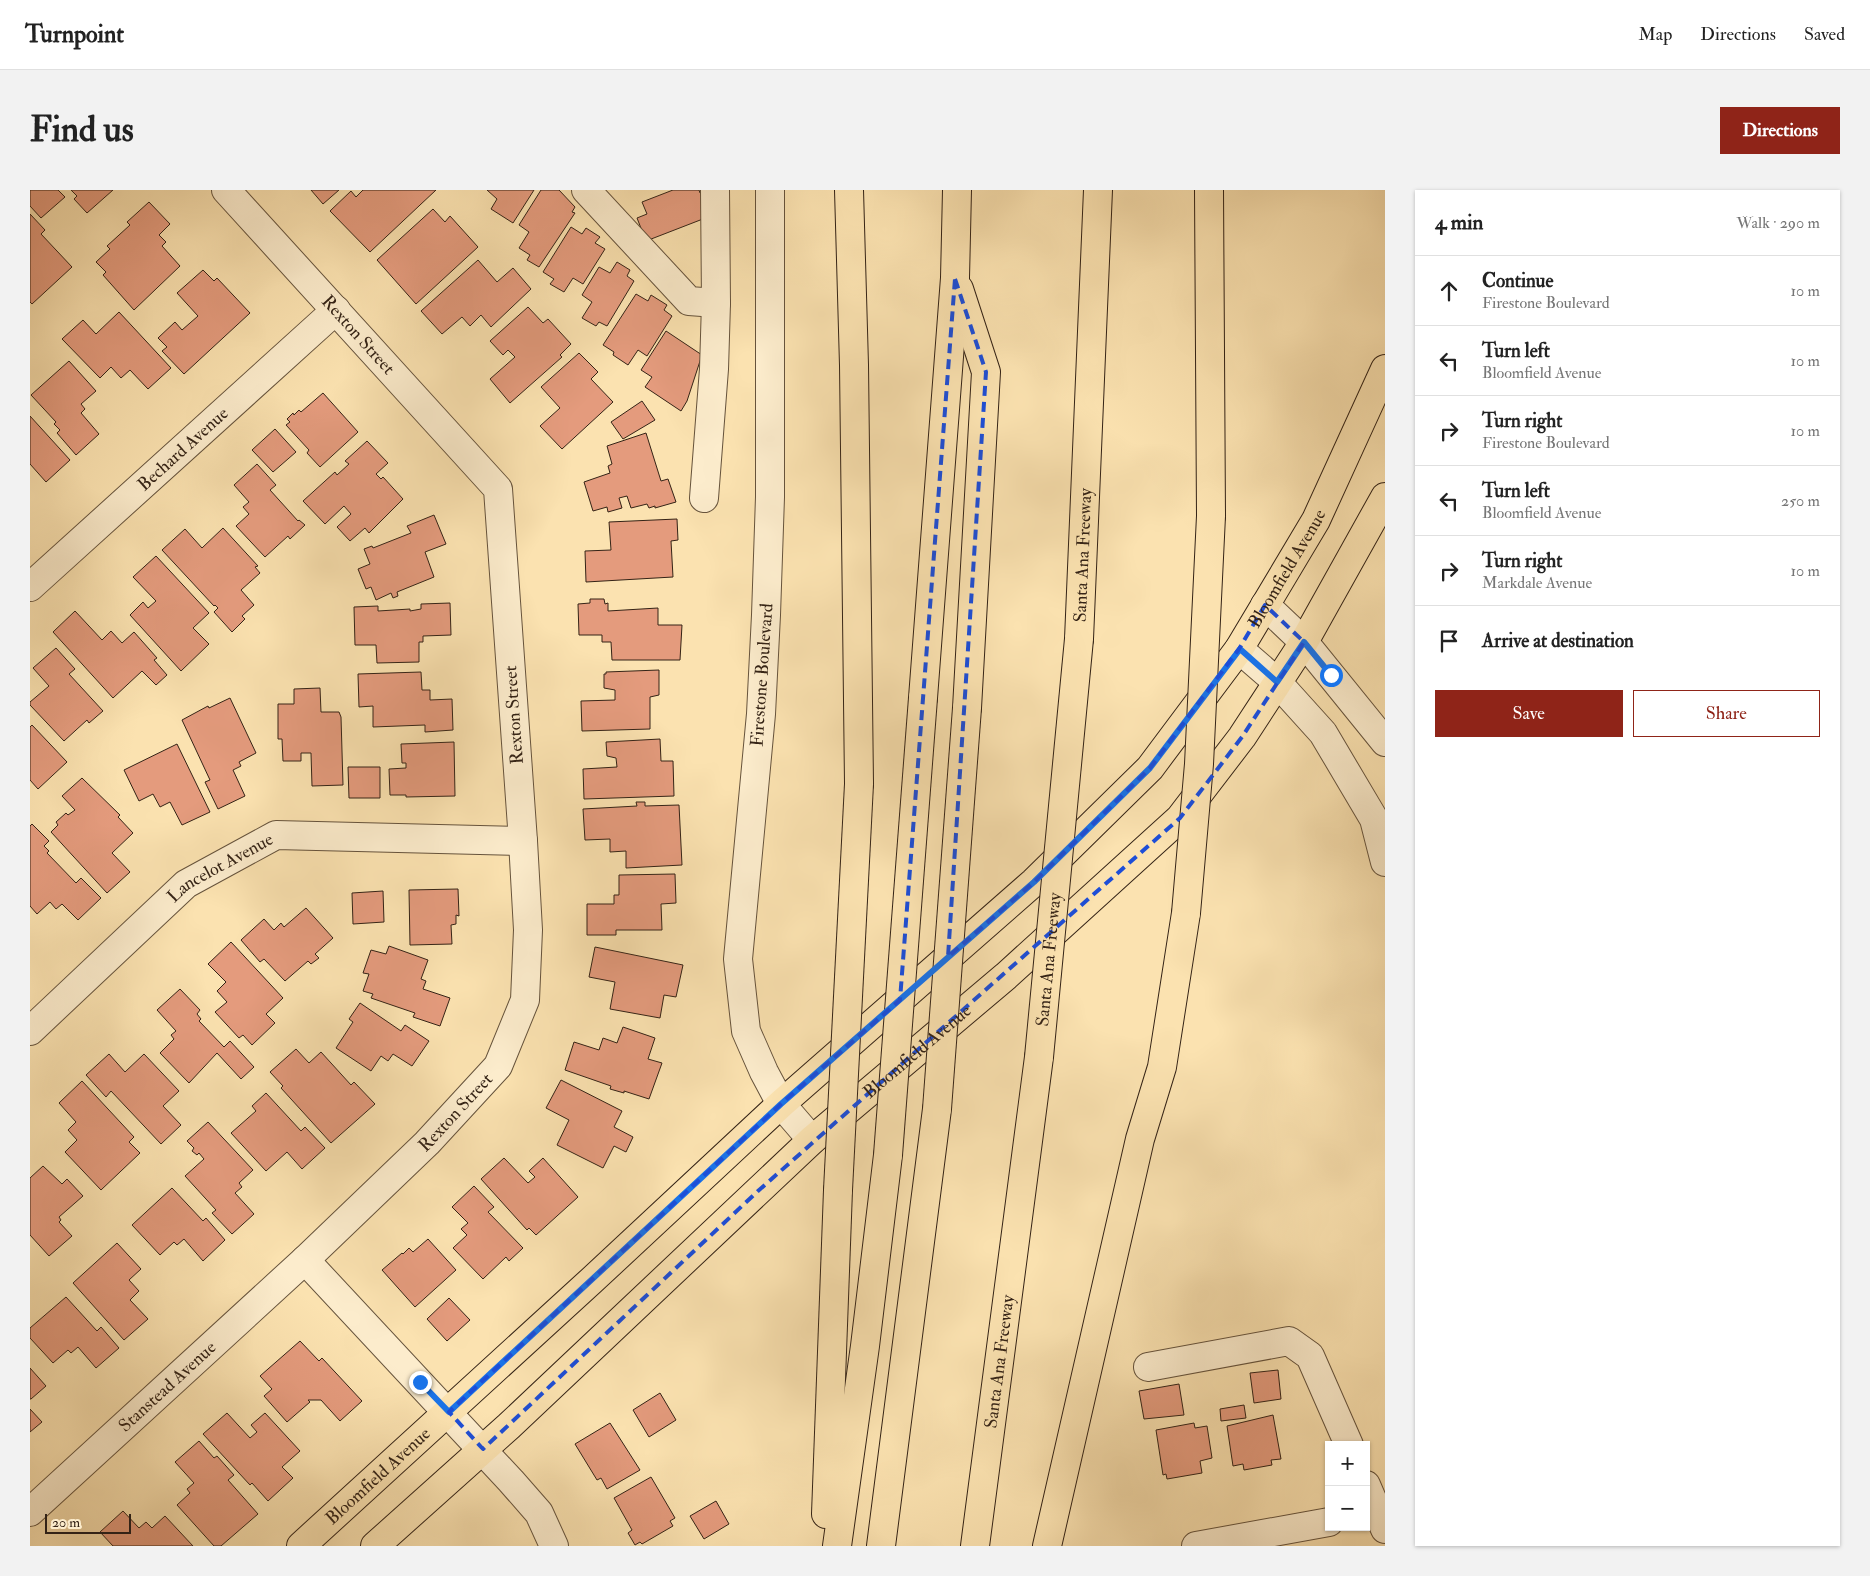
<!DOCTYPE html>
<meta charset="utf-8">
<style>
:root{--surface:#fff;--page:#f2f2f2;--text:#222;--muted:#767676;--line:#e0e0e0;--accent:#8f2418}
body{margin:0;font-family:"IM FELL Double Pica",serif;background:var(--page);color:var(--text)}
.controls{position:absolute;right:15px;bottom:15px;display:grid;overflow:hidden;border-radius:0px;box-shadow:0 1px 4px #0004}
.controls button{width:45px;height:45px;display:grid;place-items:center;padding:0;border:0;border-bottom:1px solid var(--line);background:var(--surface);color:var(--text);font:25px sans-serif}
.scale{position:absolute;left:15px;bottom:12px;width:86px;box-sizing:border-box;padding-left:5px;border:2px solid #342316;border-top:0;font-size:14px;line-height:18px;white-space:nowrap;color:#342316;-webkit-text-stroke:4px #fceccc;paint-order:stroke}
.stop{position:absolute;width:15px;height:15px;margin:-11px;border:4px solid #1a73e8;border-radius:50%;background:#fff}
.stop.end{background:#1a73e8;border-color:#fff;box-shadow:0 1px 5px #0008}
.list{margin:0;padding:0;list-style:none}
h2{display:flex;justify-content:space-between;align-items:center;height:65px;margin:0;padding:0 20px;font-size:21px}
h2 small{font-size:16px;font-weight:400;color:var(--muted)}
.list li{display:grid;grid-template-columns:32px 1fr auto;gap:15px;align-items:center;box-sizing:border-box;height:70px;padding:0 20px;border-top:1px solid var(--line)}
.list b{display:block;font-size:19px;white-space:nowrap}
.list p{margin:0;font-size:16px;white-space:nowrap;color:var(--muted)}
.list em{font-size:16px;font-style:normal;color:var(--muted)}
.actions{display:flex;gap:10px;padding:15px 20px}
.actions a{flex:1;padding:11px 0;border:1px solid var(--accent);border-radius:0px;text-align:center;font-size:18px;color:var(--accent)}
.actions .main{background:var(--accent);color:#fff}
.icon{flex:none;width:28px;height:28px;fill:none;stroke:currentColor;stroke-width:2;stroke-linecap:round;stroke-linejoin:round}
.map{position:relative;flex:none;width:1355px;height:1356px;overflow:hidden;border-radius:0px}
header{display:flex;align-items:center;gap:30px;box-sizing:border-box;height:70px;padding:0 25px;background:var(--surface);border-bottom:1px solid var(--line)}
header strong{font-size:24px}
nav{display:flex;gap:28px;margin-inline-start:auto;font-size:18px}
.intro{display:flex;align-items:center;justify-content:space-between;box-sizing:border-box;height:120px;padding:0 30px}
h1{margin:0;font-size:35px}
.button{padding:12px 22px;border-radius:0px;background:var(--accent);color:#fff;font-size:18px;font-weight:700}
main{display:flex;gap:30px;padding:0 30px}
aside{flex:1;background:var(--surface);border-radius:0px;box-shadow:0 1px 4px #0004}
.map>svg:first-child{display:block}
.building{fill:#e49b7d;stroke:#342316}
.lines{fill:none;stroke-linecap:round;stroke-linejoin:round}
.minor-casing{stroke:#66533c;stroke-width:30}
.major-casing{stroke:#342316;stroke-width:30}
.highway-casing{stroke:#342316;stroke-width:30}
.minor{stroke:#fceccc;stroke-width:28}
.major{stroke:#fbe2b0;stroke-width:28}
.highway{stroke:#fbe2b0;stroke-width:28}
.highway-bridge-casing{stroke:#342316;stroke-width:30;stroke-linecap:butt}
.highway-bridge{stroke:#fbe2b0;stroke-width:28}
.route{stroke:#1a73e8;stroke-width:6}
.marked{fill:none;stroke:#1d4ed8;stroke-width:4;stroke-dasharray:10 6;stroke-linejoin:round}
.labels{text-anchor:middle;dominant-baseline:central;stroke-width:4;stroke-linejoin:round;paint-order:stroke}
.street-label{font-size:18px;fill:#342316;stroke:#fceccc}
</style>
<header>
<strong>Turnpoint</strong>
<nav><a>Map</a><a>Directions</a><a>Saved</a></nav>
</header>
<div class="intro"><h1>Find us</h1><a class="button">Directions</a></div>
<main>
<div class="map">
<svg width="1355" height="1356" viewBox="0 0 1355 1356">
<rect width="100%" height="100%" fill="#fbe2b0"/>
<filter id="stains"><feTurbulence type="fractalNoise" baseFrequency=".004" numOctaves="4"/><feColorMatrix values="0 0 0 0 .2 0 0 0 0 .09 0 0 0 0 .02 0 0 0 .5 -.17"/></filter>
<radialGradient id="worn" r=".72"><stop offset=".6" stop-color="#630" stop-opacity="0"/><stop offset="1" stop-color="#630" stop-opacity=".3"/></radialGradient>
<!-- building -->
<path class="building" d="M0 0H28L35 7 11 28 0 16Z
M41 0H83L57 23 44 9 47 6Z
M281 0H309L293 14Z
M333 0H406L340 62 300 21 321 1 326 7Z
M457 0H504L483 33 461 19 467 9Z
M511 0H529L545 17 542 22 545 23 509 77 497 70 500 65 489 58 499 42 489 35Z
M643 0H669L670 3H672L678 27 616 51 607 28 617 24 612 12Z
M119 12 140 34 129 45 136 52 132 56 150 76 104 120 73 85 76 82 66 72 80 59 77 56 100 35 97 32Z
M403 19 415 32 420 26 448 57 386 114 347 70Z
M0 24 15 40 11 44 42 77 2 114 0 112Z
M541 37 552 44 556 38 570 47 565 53 575 59 553 94 543 88 534 102 520 94 524 89 513 82Z
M448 70 467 92 483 78 501 99 461 137 451 125 440 136 432 127 412 144 391 121Z
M587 72 600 80 597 86 604 91 577 136 569 132 566 136 552 128 562 112 552 105 569 77 580 83Z
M173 80 184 91 187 88 220 123 154 184 132 161 137 157 128 148 145 132 152 140 168 126 147 103Z
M606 104 618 111 621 105 637 115 634 120 642 126 617 166 608 160 598 175 583 165 584 162 573 155Z
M498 117 513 133 518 129 541 154 530 165 532 167 480 213 460 189 485 167 478 160 473 165 460 151Z
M89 122 141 178 118 199 100 180 91 188 81 177 70 188 32 149 53 130 66 144Z
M636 141 672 165 657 211 651 221 615 197 622 187 611 180Z
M549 163 568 182 561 189 583 212 532 259 510 236 530 218 511 197Z
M39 171 66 201 51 214 55 219 51 223 69 244 46 265 27 243 30 240 24 234 26 232 1 205Z
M293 203 328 242 290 277 277 263 279 260 256 235 260 232 257 229 263 223 264 225 269 220 271 222Z
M612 211 625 230 593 249 581 232Z
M0 226 40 270 16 292 0 274Z
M245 239 266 262 243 282 222 260Z
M616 243 631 291 638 289 646 312 625 318V316L619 318 617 314 601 318 597 306 589 308 592 318 578 322 577 317 563 321 554 292 580 283 578 276 582 274 577 256Z
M337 251 358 273 346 284 351 289 353 287 373 309 339 343 335 338 320 351 307 337 321 324 314 316 295 334 273 311 305 282 307 285 319 274 315 271Z
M227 274 246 295 240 300 268 331 269 330 275 335 260 349 258 346 235 367 206 336 219 324 213 317 219 312 204 295Z
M404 325 416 354 395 362 404 387 367 402 368 406 363 408 361 403 346 410 341 397 336 399 328 379 340 374 334 359 342 356 343 358 381 343 377 336Z
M647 329 648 350 641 351 643 387 556 392 555 361 581 360 579 332Z
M193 338 228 376 225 377 230 383 211 400 224 415 212 426 215 429 202 442 184 422 188 418 185 415 184 416 132 360 155 339 172 358Z
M126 366 179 423 163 438 179 454 151 481 100 425 113 412 118 418 126 411 103 387Z
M560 409H574L575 414 578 413V421L628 418V435H652L650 470H582L581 452H572V445H549L548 414 560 413Z
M420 413 421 445 393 446V452H389V472L347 473 346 455H325L324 417 348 416V421L380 419V421L391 419V414Z
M45 421 72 450 81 441 92 453 104 442 127 468 124 470 137 485 126 495 112 481 83 508 23 442Z
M26 458 45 479 39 484 73 521 59 533 57 530 34 551 0 515V512L19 496 3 478Z
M629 480V505L620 507V539L552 541 551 511 585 510V500L574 498V484H576V482Z
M391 482 392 500H400V510L422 509 423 540 395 542V535L343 537V516L329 517 328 484Z
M290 498 291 522H309L311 527 313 595 282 596 281 563H271V571H253L252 549H248V514H264V499Z
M200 508 226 563 209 572 211 576 203 580 215 606 188 619 175 592 180 590 152 530 178 516 179 518Z
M2 535 37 572 8 599 0 590V537Z
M630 549 631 571H643L644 606 554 609 553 579 587 577 586 568 577 566 576 552Z
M424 552 425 606 376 607V605H360L359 579 376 578V573H372L371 554Z
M147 554 180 622 152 635 140 612 130 617 123 604 109 611 94 580Z
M318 577H350V608H319Z
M52 588 90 625 88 627 103 643 82 663 100 682 77 703 21 642 28 635 26 632 36 623 38 625 45 620 32 606Z
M606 612H615V616L649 615 652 675 596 678V661L580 662V649L555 650 553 619 607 616Z
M2 634 19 651 14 656 19 661 17 663 46 693 51 688 71 708 48 730 32 714 26 719 20 712 7 724 0 716V636Z
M645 684 646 713 631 714 632 740H586V745H557V714H584V705H589V685Z
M428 699 429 726 426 725V734L421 735 422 754 380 755 379 700Z
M353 701 354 732 323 734 322 703Z
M276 718 303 748 285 764 289 768 281 774 278 771 255 791 234 769 230 772 211 750 234 729 244 740 251 733 254 737Z
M201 752 253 808 236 824 245 833 222 855 213 845 209 848 185 822 197 812 187 801 196 792 178 774Z
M359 756 398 770 391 789 396 791 393 799 420 808 410 836 383 827 385 823 341 808 343 804 333 801 339 784 333 783 341 760 356 764Z
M565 757 653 775 646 807 634 805 630 828 580 819 585 792 559 787Z
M150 799 170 820 167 824 171 829 169 831 194 857 200 851 224 877 211 889 187 863 159 893 130 863 144 849 141 845 146 841 127 820Z
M330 813 371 841 375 835 399 851 382 876 363 864 358 871 351 866 341 881 306 858 323 832 319 829Z
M593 837 625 848 618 869 632 873 619 909 594 901V903L580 899 581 896 535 880 544 852 569 860 573 848 587 853Z
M266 859 279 873 291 862 321 895 324 892 345 914 301 953 251 898 253 896 240 882Z
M79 864 95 882 114 864 149 901 133 916 151 935 131 954 81 901 76 907 56 885Z
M531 890 592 921 584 937 603 947 596 962 584 956 573 978 527 955 539 930 516 918Z
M52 891 104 947 99 952 110 963 71 1000 35 962 47 950 38 940 46 932 29 913Z
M236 903 271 941 275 937 295 958 272 979 257 962 236 981 201 943 226 921 222 916Z
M178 932 223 980 209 993 212 997 205 1003 224 1024 202 1044 182 1023 186 1020 155 986 174 969 169 963 167 965 162 961 164 958 157 951Z
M474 968 498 993 505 987 499 981 513 968 548 1007 506 1045 499 1038 497 1040 451 989Z
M13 976 32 994 37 989 53 1006 29 1027 31 1030 29 1032 42 1046 19 1066 0 1045V988Z
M444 996 464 1017 458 1022 493 1058 479 1071 476 1067 453 1089 423 1058 437 1045 431 1039 438 1033 422 1017Z
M142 998 173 1031 176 1028 195 1050 173 1071 154 1049 147 1055 144 1052 130 1065 102 1035Z
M398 1049 426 1080 385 1117 352 1080 372 1063 373 1064 379 1058 383 1062Z
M87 1053 111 1079 99 1090 109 1101 100 1110 118 1129 94 1150 43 1093Z
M36 1107 67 1141 71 1137 89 1158 66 1178 48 1157 41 1163 38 1160 23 1173 0 1148V1138Z
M419 1108 440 1130 417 1151 397 1129Z
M270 1151 289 1171 292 1168 332 1211 310 1231 291 1210H278L280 1212 257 1232 234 1206 242 1199 230 1186Z
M0 1178 16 1196 1 1209H0Z
M1248 1180 1251 1209 1224 1213 1220 1183Z
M1149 1194 1154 1225 1114 1229 1109 1201Z
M630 1203 646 1230 619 1247 603 1220Z
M1214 1215 1216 1228 1191 1231 1190 1219Z
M0 1219 12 1232 0 1242Z
M197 1223 220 1248 227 1242 221 1235 235 1223 270 1261 252 1277 263 1288 238 1311 222 1293 220 1295 173 1244Z
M1243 1225 1251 1269 1241 1270 1242 1275 1214 1280 1213 1274 1203 1276 1197 1236Z
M580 1233 610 1280 577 1299 571 1288 567 1290 545 1254Z
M1164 1233 1165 1238 1177 1236 1182 1268 1170 1271 1172 1283 1137 1289 1136 1284 1133 1285 1126 1240Z
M169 1251 184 1268 187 1266 204 1285 198 1290 228 1324 191 1356H184L147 1315 160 1303 157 1299 164 1293 145 1272Z
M621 1287 645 1328 640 1331 643 1336 612 1354 610 1352 605 1355 598 1343 602 1340 584 1308Z
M686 1311 699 1334 674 1349 660 1326Z
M93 1321 109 1338 116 1332 122 1338 135 1326 163 1356H83L70 1342Z"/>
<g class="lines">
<defs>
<g id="minor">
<path d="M556 0 659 111 686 113 685 0"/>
<path d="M740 0V307L736 425 731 524 708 769 716 841 734 882 751 914 782 950"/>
<path d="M674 308 684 179 686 113"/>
<path id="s1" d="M0 397 306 120"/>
<path d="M1235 415 1274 452 1355 552"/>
<path d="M1209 459 1247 492 1293 543 1344 629 1355 672"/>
<path id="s2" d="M0 841 156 694 246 645 493 651"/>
<path d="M275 1070 481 1291 509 1323 524 1356"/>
<path d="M1118 1177 1259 1151 1280 1166 1319 1255"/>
<path d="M1336 1295 1355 1339"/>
<path id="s3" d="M0 1322 275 1070 397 953 468 876 495 810 498 740 493 651 468 299 196 0"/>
<path d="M1166 1356 1299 1332"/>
</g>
<g id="major">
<path id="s4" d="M271 1356 561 1091 751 914 1004 692 1120 578 1209 459 1286 330 1355 179"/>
<path id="s5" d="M345 1356 479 1236 782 950 976 786 1150 628 1212 547 1274 452 1355 307"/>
</g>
<g id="highway">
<path d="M819 0 824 175 829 594"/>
<path d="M1179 0 1181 326"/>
<path d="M929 99 956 182 937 518"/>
<path id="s6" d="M1049 449 1068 0"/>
<path d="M893 508 925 88 927 0"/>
<path d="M796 1324 808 1000"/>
<path d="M807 1356 835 1156 858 965"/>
<path d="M851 1356 907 919"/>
<path id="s7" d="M945 1356 1009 867"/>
<path d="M1017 1356 1110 949 1132 877 1156 723"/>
</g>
</defs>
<!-- minor casing -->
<use href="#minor" class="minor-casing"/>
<!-- major casing -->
<use href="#major" class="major-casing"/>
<!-- highway casing -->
<use href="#highway" class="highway-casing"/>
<!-- minor -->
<use href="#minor" class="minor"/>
<!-- major -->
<use href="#major" class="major"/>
<!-- highway -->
<use href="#highway" class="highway"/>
<defs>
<g id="highway-bridge">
<path d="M1156 723 1169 574 1181 326"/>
<path id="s8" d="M1009 867 1049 449"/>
<path d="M907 919 937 518"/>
<path d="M858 965 893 508"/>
<path d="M808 1000 829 594"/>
</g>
</defs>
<!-- highway-bridge casing -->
<use href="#highway-bridge" class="highway-bridge-casing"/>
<!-- highway-bridge -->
<use href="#highway-bridge" class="highway-bridge"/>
</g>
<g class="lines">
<!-- route -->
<path class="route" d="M390 1192 419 1222 751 914 1004 692 1120 578 1210 459 1247 492 1274 452 1301 485"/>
</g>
<!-- marked area -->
<path class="marked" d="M925 89 956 182 918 767 1004 692 1120 578 1209 459 1235 415 1274 452 1212 547 1150 628 728 1001 453 1259 419 1222 751 914 870 810Z"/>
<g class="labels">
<!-- street labels -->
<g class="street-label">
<text transform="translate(328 145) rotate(48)">Rexton Street</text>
<text stroke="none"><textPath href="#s1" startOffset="206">Bechard Avenue</textPath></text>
<text stroke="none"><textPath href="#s6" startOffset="84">Santa Ana Freeway</textPath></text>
<text stroke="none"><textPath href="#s4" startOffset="1394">Bloomfield Avenue</textPath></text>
<text transform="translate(732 485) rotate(-86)">Firestone Boulevard</text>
<text transform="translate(484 525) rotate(-94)">Rexton Street</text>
<text stroke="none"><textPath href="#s2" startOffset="252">Lancelot Avenue</textPath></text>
<text stroke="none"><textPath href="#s8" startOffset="98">Santa Ana Freeway</textPath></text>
<text stroke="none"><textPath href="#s5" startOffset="734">Bloomfield Avenue</textPath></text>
<text stroke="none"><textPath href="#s3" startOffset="584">Rexton Street</textPath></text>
<text stroke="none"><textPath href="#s7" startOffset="186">Santa Ana Freeway</textPath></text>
<text stroke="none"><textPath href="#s3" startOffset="186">Stanstead Avenue</textPath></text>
<text stroke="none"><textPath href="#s4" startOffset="104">Bloomfield Avenue</textPath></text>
</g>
</g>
<rect width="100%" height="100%" filter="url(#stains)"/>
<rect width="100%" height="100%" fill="url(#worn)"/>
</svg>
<div class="controls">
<button>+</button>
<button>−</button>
</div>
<div class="scale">20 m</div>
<div class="stop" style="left:1301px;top:485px"></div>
<div class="stop end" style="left:390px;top:1192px"></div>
</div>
<aside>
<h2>4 min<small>Walk · 290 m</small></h2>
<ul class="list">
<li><svg class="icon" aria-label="ahead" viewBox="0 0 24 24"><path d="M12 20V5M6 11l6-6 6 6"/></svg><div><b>Continue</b><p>Firestone Boulevard</p></div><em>10 m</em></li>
<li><svg class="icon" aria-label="left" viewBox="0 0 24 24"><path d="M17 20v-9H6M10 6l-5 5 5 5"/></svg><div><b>Turn left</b><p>Bloomfield Avenue</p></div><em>10 m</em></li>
<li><svg class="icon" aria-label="right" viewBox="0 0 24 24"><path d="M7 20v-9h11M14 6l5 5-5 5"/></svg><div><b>Turn right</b><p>Firestone Boulevard</p></div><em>10 m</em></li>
<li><svg class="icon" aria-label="left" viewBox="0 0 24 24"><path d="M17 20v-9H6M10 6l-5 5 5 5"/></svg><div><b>Turn left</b><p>Bloomfield Avenue</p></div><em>250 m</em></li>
<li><svg class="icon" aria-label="right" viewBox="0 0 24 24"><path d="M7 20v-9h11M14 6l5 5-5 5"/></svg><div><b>Turn right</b><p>Markdale Avenue</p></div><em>10 m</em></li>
<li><svg class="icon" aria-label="arrive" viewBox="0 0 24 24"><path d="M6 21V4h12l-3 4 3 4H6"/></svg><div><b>Arrive at destination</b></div></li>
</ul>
<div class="actions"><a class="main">Save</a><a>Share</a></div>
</aside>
</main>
